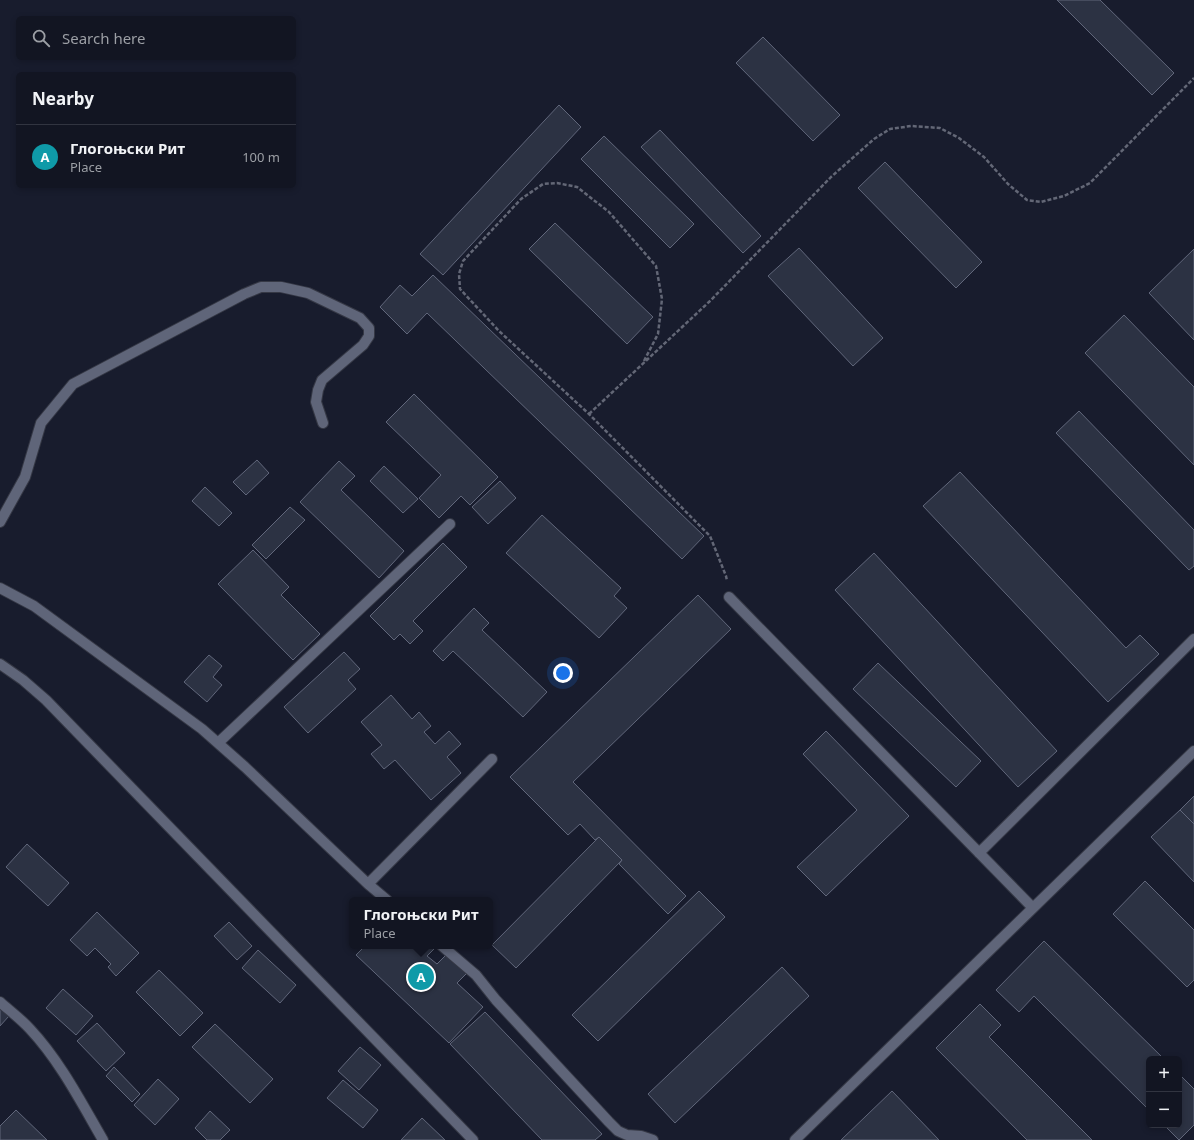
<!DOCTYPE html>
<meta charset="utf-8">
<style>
:root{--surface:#121522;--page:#1f222f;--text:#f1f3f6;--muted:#9c9fa5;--line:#313440;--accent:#5acebc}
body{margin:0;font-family:"Noto Sans",sans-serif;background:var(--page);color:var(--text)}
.controls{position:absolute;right:12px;bottom:12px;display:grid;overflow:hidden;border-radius:6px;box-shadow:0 2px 6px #0003}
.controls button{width:36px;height:36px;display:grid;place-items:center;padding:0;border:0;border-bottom:1px solid var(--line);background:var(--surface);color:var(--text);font:20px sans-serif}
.you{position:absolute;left:563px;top:673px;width:14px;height:14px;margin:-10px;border:3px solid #fff;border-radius:50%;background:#1a73e8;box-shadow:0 0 0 6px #1a73e833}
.badge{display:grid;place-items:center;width:26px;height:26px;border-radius:50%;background:var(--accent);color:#fff;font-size:13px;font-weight:700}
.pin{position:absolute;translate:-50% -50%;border:2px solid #fff;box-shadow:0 1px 4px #0006}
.popup{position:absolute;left:349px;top:897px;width:144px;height:52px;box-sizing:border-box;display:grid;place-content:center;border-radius:6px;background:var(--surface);filter:drop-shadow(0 1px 3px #0005);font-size:13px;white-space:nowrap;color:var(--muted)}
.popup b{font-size:15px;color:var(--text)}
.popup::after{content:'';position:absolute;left:50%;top:100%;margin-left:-8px;border:8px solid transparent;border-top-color:var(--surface)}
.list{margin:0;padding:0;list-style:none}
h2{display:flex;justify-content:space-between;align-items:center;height:52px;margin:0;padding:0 16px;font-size:17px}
h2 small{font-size:13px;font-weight:400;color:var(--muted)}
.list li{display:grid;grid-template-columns:26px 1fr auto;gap:12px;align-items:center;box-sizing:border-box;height:64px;padding:0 16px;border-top:1px solid var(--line)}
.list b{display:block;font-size:15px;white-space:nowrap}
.list p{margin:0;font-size:13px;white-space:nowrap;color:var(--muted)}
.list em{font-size:13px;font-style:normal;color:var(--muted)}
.icon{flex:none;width:22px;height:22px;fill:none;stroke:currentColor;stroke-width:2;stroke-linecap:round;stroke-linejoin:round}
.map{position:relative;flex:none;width:1194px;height:1140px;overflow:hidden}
.search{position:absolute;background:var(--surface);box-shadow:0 2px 6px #0003;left:16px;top:16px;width:280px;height:44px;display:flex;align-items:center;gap:10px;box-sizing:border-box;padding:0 14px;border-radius:6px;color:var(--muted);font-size:15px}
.panel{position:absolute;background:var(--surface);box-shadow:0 2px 6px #0003;left:16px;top:72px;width:280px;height:116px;border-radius:6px}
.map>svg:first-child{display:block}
.building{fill:#2c3243;stroke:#61677b}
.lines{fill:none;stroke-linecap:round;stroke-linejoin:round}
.minor-casing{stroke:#353845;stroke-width:12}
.path{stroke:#636776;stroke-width:2.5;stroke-dasharray:4 2;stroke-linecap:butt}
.minor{stroke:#5f6579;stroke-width:10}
</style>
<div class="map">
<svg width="1194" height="1140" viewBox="0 0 1194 1140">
<rect width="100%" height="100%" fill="#181c2d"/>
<!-- building -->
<path class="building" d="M1057 0H1100L1174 73 1152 95Z
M763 37 840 115 813 141 736 63Z
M559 105 581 127 443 275 420 254Z
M660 130 761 236 743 253 641 147Z
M604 136 694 224 670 248 581 159Z
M885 162 982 262 956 288 858 188Z
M555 223 653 317 627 344 529 249Z
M799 248 883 338 853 366 768 276Z
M1194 249V340L1149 293Z
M433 275 704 536 682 559 427 313 407 334 380 307 400 285 412 296Z
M1124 315 1194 387V465L1085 353Z
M414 394 498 477 470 505 461 496 439 518 419 498 441 475 386 422Z
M1079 411 1194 530V566L1189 570 1056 433Z
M257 460 269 473 246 495 233 482Z
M339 461 355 476 341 490 404 551 379 578 300 502Z
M384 466 418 499 403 513 370 481Z
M960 472 1126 648 1140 635 1159 654 1108 702 923 506Z
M500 481 516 498 488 524 472 507Z
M205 487 232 513 219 526 192 501Z
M290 507 305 520 266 559 252 545Z
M542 515 621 588 614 596 627 608 599 638 506 553Z
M443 543 467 567 413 621 423 631 410 644 400 634 394 640 370 616Z
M253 550 289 587 281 595 320 634 293 660 218 584Z
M874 553 1057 751 1018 787 835 590Z
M698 595 731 629 573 782 686 896 668 914 619 864 622 860 599 837 595 840 580 824 568 835 510 777Z
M474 608 489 623 482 630 547 692 523 717 453 651 443 661 433 651Z
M344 652 360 669 348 680 356 689 308 733 284 707Z
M209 655 222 666 213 677 222 685 207 702 184 682Z
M878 663 981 761 956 787 853 689Z
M391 695 412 719 419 712 431 726 424 732 435 744 449 731 461 744 447 757 461 773 431 800 395 760 384 769 371 754 382 745 361 722Z
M826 731 909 816 826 896 797 867 857 810 803 754Z
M1194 796V824L1180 810Z
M1180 810 1194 824V882L1151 837Z
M599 837 622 860 516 968 492 945Z
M27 844 69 883 48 906 6 867Z
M1145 881 1194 930V980L1187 987 1113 914Z
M699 891 725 917 598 1041 572 1015Z
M97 912 139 953 116 976 108 967 111 964 95 948 87 956 70 940Z
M229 922 252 946 237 960 214 936Z
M1044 941 1164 1059H1149V1110L1034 996 1019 1012 996 990Z
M365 946H437L427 956 437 964 448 953 468 972 457 983 483 1007 449 1043 356 955Z
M258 950 296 985 280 1003 242 968Z
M782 967 809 996 675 1123 648 1094Z
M159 970 203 1013 180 1036 136 992Z
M63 989 93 1016 76 1035 46 1008Z
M980 1004 1001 1025 989 1037 1092 1140H1027L936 1048Z
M0 1008 9 1016 0 1026Z
M485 1012 602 1134 595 1140H542L450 1044Z
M97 1023 125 1053 106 1071 77 1041Z
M215 1024 273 1079 250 1103 192 1047Z
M360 1047 381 1065 359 1090 338 1071Z
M114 1067 140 1094 132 1102 106 1076Z
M1179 1074 1194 1089V1125L1179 1140 1164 1125H1179Z
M158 1079 179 1099 155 1125 134 1105Z
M343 1080 378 1110 363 1128 327 1098Z
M892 1091 939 1140H841Z
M16 1110 47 1140H0V1126Z
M210 1111 230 1130 220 1140H207L195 1128Z
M422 1118 445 1140H401Z"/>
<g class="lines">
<defs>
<path id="minor" d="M0 522 25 477 41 423 73 384 244 294 261 287H281L308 293 360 318 369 328V336L363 345 322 380 318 390 316 402 323 423
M0 588 34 606 202 729 245 767 368 884 387 900
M729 597 1033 908
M0 664 23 680 46 700 473 1140
M218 743 450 524
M979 853 1194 639
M368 884 492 759
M442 946 476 975 496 1000 609 1122 618 1131 627 1135 641 1136 653 1140
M0 1002C10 1011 21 1019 30 1029 60 1061 81 1102 103 1140
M795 1140 1194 751"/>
</defs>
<!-- minor casing -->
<use href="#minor" class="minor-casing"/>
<!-- path -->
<path class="path" d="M644 361 658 334 662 299 656 266 609 212 577 187 557 183 543 184 521 199 463 261 459 274 460 289 499 331 589 414 710 536 726 576 727 581
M589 414 710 301 831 177 874 139 890 129 911 126 940 128 959 138 984 157 1008 184 1027 200 1041 202 1064 196 1090 183 1194 78"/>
<!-- minor -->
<use href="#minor" class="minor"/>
</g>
</svg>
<div class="controls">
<button>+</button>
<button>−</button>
</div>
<div class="you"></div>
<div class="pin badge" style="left:421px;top:977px;background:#0f9aa8">A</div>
<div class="popup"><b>Глогоњски Рит</b>Place</div>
<div class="search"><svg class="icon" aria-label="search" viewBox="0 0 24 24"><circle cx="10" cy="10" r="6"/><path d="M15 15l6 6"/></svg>Search here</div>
<section class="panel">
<h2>Nearby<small></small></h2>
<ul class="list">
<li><span class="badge" style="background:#0f9aa8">A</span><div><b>Глогоњски Рит</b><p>Place</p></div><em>100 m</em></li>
</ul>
</section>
</div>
